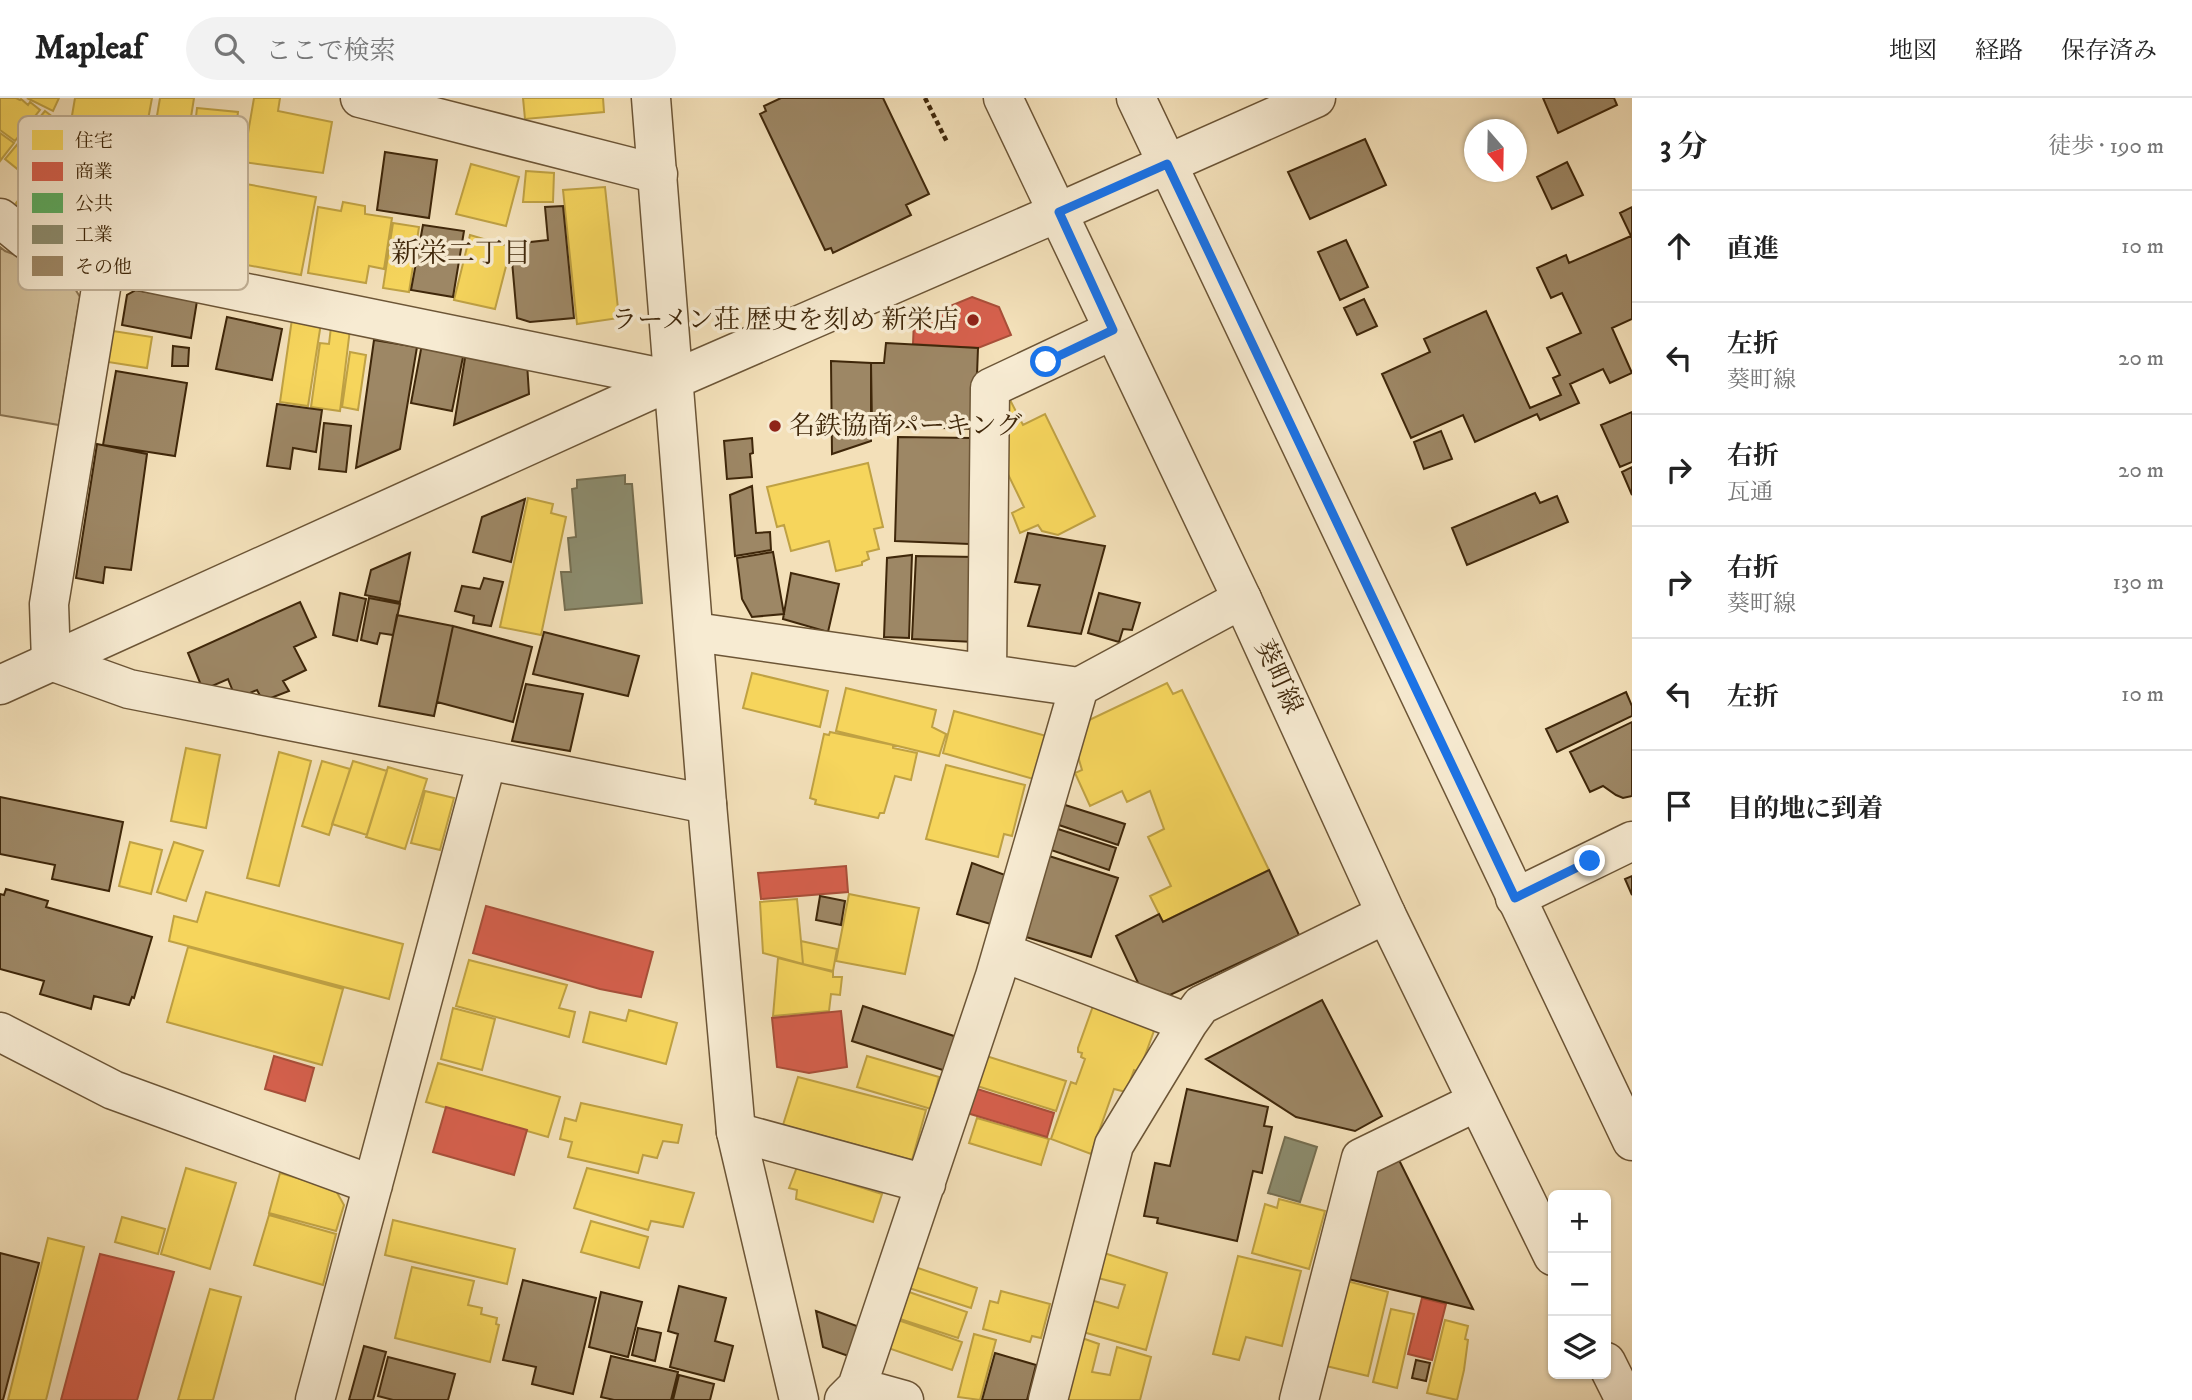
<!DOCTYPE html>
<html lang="ja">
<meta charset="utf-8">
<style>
:root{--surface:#fff;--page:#f2f2f2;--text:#222;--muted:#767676;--line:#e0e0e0}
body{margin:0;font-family:"IM FELL DW Pica","Noto Serif JP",serif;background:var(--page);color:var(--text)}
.controls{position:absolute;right:21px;bottom:21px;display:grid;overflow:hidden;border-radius:10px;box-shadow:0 2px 5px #0004}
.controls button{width:63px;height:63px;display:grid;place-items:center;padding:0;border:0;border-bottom:2px solid var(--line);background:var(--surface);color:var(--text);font:35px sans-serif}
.compass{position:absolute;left:1464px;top:21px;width:63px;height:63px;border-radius:50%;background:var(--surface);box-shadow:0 2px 5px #0004;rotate:160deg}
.stop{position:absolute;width:21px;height:21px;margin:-16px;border:5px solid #1a73e8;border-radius:50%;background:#fff}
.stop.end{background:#1a73e8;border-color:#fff;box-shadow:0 2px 7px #0008}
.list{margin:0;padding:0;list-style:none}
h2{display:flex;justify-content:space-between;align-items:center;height:91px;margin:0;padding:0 28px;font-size:30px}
h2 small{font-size:23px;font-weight:400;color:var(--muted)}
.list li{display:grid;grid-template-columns:46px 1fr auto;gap:21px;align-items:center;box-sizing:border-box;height:112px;padding:0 28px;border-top:2px solid var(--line)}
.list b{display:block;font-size:26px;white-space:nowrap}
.list p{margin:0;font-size:23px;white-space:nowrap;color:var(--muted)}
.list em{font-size:23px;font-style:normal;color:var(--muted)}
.icon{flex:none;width:38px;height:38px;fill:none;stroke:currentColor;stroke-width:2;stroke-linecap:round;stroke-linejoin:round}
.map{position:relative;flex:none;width:1632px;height:1302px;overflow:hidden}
header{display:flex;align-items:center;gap:42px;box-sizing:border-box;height:98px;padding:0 35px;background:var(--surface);border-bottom:2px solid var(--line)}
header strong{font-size:33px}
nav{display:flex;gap:38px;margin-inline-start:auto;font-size:24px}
.search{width:490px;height:63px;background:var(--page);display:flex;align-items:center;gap:18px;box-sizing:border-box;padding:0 24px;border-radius:38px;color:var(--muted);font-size:26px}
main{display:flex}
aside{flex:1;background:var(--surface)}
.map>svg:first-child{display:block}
.green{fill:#d4c19b;stroke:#8a7452;stroke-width:2}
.homes{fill:#f6d55c;stroke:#bfa143;stroke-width:2}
.shops{fill:#d6604d;stroke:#a94f39;stroke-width:2}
.industry{fill:#8c8c6e;stroke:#756e50;stroke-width:2}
.building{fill:#9d8765;stroke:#3f270a;stroke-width:2}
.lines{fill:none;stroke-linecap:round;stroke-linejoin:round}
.minor-casing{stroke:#6c5536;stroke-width:41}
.tertiary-casing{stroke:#6c5536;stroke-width:41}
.path{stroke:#3f270a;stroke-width:4.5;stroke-dasharray:5 3.5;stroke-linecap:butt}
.minor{stroke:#f7ebd2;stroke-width:38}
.tertiary{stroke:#f7ebd2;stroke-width:38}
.route{stroke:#1a73e8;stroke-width:9}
.poi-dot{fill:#8f2418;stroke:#f7ebd2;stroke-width:2.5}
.labels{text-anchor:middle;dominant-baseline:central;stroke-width:7;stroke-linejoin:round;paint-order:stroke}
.poi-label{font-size:26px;fill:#3f270a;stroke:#f7ebd2;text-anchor:end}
.street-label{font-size:26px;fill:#3f270a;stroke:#f7ebd2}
.neighbourhood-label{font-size:28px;fill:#3f270a;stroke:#f7ebd2}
.key{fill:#f7ebd2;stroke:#c0b096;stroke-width:2}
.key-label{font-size:19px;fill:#3f270a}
</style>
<header>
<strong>Mapleaf</strong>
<div class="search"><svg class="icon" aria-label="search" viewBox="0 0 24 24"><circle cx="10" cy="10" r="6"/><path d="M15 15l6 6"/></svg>ここで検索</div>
<nav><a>地図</a><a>経路</a><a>保存済み</a></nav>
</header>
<main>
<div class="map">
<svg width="1632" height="1302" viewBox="0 0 1632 1302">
<rect width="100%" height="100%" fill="#f3e0b9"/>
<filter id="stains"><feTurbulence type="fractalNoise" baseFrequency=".00286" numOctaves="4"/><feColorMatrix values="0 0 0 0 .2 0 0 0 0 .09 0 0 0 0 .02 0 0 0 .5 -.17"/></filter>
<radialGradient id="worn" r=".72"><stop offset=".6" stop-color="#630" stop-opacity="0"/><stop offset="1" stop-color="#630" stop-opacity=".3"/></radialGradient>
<!-- green -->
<path class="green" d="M0 149 5 153 66 176 80 199 59 327 0 317Z"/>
<!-- homes -->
<path class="homes" d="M0 0H16L20 2 21 1 28 7 30 4 40 12 15 43 0 32Z
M27 0H59L53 13Z
M75 0H152L147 27 153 28 147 58 128 54 133 32 101 26 98 40 69 35Z
M160 0H194L184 64 150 59Z
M254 0H280L278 13 332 24 323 75 243 64Z
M523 0H603L604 14 525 21Z
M197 10 238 14 231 72 199 69 200 54H192Z
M45 13 66 29 26 78 5 61Z
M0 35 14 45 0 63Z
M471 66 519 79 506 128 456 116Z
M45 70 54 77 49 110 38 123 16 105Z
M526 73 554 75 553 104H523Z
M246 86 316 99 301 177 231 164Z
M605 89 619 220 577 226 563 92Z
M343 104 365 108V116L392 120 384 171 369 168 366 185 308 175 318 109 341 113Z
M393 125 419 129 409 194 383 190Z
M470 137 511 149 495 211 454 202Z
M292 221 321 225 308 308 280 304Z
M331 229 350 231 340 313 311 309 320 245 329 246Z
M113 233 152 239 147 270 108 264Z
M350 254 366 257 358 312 342 309Z
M1008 298 1023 327 1045 316 1095 418 1058 437 1042 433 1038 427 1020 435 1012 415 1024 409 1003 366Z
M868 365 883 429 874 431 879 451 867 454 869 461 862 464V467L836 473 829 443 791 453 784 427 777 429 767 389Z
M528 400 553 406 551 415 566 419 541 537 500 529Z
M752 575 828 593 820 629 743 610Z
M1167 585 1173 596 1182 592 1269 772 1163 824 1150 798 1171 788 1148 739 1164 731 1150 693 1127 704 1122 693 1090 708 1075 675 1082 672 1077 655 1085 624Z
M846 590 936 612 932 629 946 636 939 658 836 633Z
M954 613 1050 639 1037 682 943 655Z
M830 634 893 647V650L917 655 911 682 895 678 884 715H880L878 720 815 706 816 702 810 700 824 636 829 637Z
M186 650 220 657 206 730 171 723Z
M279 654 311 663 279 788 247 780Z
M322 663 350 671 329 737 302 728Z
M353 663 387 673 367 737 332 726Z
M946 667 1025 687 1012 738 1004 736 998 759 926 741Z
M388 669 427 681 405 751 366 739Z
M425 693 454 700 440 752 411 745Z
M130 744 162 752 151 796 119 788Z
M174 744 203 753 186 803 157 794Z
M206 794 403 846 389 901 169 843 174 818 197 824Z
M849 796 919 810 905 876 836 863Z
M797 801 801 843 803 866 763 855 760 804Z
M801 843 837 851 833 873 803 866Z
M188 849 343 891 322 967 167 924Z
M778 860 833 874V879H842L840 897 831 896 829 913 773 918Z
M469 862 567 887 559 910 575 914 569 939 456 908Z
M1093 908 1155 930 1139 974 1134 972 1126 994 1114 991 1091 1056 1051 1041 1071 984 1076 986 1085 961 1081 959 1082 955 1078 954V950Z
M453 910 495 921 482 972 441 961Z
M629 912 677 925 666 966 583 944 590 914 626 923Z
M983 957 1066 983 1056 1013 974 987Z
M867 958 939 979 931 1011 857 989Z
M438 965 560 999 548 1039 426 1004Z
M798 979 926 1012 912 1062 783 1027Z
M581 1005 682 1027 678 1045 663 1043 657 1060 643 1057 638 1075 568 1059 572 1044 560 1041 565 1020 576 1023Z
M977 1020 1049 1041 1041 1067 969 1045Z
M797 1069 882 1096 873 1124 796 1101 797 1092 789 1090Z
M186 1070 236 1085 210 1171 161 1156Z
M587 1070 694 1095 683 1129 651 1123 648 1132 574 1110Z
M280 1075 335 1091 344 1107 336 1133 269 1115Z
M1279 1101 1325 1113 1309 1171 1252 1155 1265 1106 1277 1110Z
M269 1117 336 1136 323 1187 254 1167Z
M122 1119 165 1131 158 1156 115 1144Z
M393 1122 515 1151 507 1186 385 1157Z
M591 1123 648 1139 639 1170 581 1154Z
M48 1140 84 1149 46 1302H8Z
M1104 1155 1167 1175 1146 1252 1083 1234 1091 1202 1118 1210 1125 1187 1098 1180Z
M1238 1158 1301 1173 1282 1248 1246 1239 1239 1262 1213 1256Z
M912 1168 977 1190 971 1210 906 1189Z
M412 1169 474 1183 468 1207 482 1210 481 1216 497 1220 496 1226 499 1227 490 1264 395 1240Z
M1347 1183 1388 1194 1368 1278 1326 1268Z
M210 1191 241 1199 213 1302H178Z
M1001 1193 1050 1206 1041 1240 1032 1238 1030 1244 983 1231 990 1203 998 1205Z
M909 1194 967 1214 958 1240 900 1221Z
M1391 1211 1414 1216 1397 1290 1373 1284Z
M898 1222 962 1244 952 1272 888 1250Z
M1445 1222 1468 1228 1465 1241 1468 1242 1464 1272 1457 1302 1427 1295Z
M974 1236 996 1242 980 1302 958 1299Z
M1082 1240 1099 1246 1092 1274 1110 1277 1117 1249 1151 1259 1140 1302H1067Z"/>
<!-- shops -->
<path class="shops" d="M972 199 999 209 1011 237 978 250 913 246 914 223Z
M846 768 848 794 761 801 758 775Z
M486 808 653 854 641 899 600 891 473 855Z
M841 913 847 969 809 975 777 969 772 920Z
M274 958 314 970 305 1003 265 991Z
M974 990 1054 1015 1047 1039 967 1015Z
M446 1009 527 1032 514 1077 433 1054Z
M100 1156 174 1174 137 1302H61Z
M1422 1200 1446 1206 1432 1262 1408 1256Z"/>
<!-- industry -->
<path class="industry" d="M625 377V386H632L642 505 565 512 561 474H571L568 440 576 439 572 391 577 390V382Z
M1285 1039 1317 1049 1300 1104 1268 1095Z"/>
<!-- building -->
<path class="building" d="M781 0H883L929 96 906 107 911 117 833 155 831 150 825 152 760 16 766 13 764 8Z
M1543 0H1614L1617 7 1558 35Z
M1365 41 1386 87 1310 121 1288 74Z
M385 54 437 62 429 120 377 112Z
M1567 64 1583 97 1552 111 1537 79Z
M563 108 574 220 530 224 517 220 512 163 524 161 522 145 548 142 545 109Z
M1632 109V221L1612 230 1632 275 1610 285 1603 271 1570 286 1579 305 1540 322 1537 316 1475 344 1463 317 1411 340 1382 276 1430 254 1424 241 1486 213 1530 310 1561 297 1553 280 1560 277 1547 250 1581 235 1562 195 1551 200 1537 170 1566 157 1569 165 1631 138 1620 115Z
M423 127 464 133 453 199 411 192Z
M1346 142 1368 189 1340 202 1318 154Z
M136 192 197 203 191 240 122 227 127 197Z
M1364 201 1377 228 1357 237 1344 210Z
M227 219 282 231 272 282 216 271Z
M374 242 417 249 400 351 356 370Z
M886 245 978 250 975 331 872 328 871 265H884Z
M422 246 464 254 452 313 411 305Z
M173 248 189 250 188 268H172Z
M466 254 527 265 529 296 454 327Z
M831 263 871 265V343L832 356Z
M116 273 187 285 175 358 103 347Z
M277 306 322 312 316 354 293 350 290 371 267 368Z
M1632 314V364L1620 369 1601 327Z
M324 325 351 328 346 374 319 371Z
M1441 333 1452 361 1424 371 1414 344Z
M898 339 971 340 969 446 895 443Z
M752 340 753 355 750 356 752 379 727 381 724 343Z
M97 346 147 356 131 472 105 469 103 485 76 480Z
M1632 369V397L1622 374Z
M752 388 756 435 770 434 771 452 735 458 730 397Z
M1535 395 1540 405 1557 398 1568 424 1467 467 1452 430Z
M525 401 511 464 473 454 482 419Z
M1028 435 1105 448 1081 536 1028 528 1040 487 1015 484Z
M773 454 784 516 752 519 742 501 737 460Z
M410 455 400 504 365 497 371 472Z
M912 457 909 540 884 539 887 460Z
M916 458 976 459 974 544 912 541Z
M791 475 839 486 828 534 783 521Z
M484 480 503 484 491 528 473 525 474 518 455 513 462 488 480 491Z
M340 495 366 501 357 543 333 537Z
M1099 495 1140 505 1132 532 1123 531 1119 544 1088 535Z
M369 500 400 506 393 537 380 535 377 546 361 542Z
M300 504 316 539 294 549 306 572 283 583 289 593 263 603 257 592 236 601 228 581 203 592 188 555Z
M397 517 453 528 434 618 379 608Z
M453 528 532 549 513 624 437 604Z
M544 534 639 558 628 598 533 576Z
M526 586 583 596 570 653 512 643Z
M1626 594 1632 608V618L1557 654 1546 631Z
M1632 624V698L1623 700 1616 697 1603 688 1590 694 1570 654Z
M0 699 123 724 109 793 52 781 55 767 0 756Z
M1062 706 1125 726 1118 747 1056 726Z
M1055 730 1116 750 1109 772 1048 751Z
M1049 758 1118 780 1091 859 1023 838Z
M972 765 1008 778 994 827 957 816Z
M1269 772 1299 837 1170 897 1140 889 1116 838 1159 816 1163 824Z
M1632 778V797L1625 781Z
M6 791 48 803 46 809 152 839 134 900 132 899 129 907 94 898 91 911 40 896 44 883 0 871V796L4 797Z
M820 798 845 803 841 827 816 822Z
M1322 902 1382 1018 1355 1033 1296 1019 1206 961Z
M863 908 960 940 949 974 852 943Z
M1187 991 1268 1009 1264 1028 1272 1029 1262 1075 1253 1073 1237 1143 1157 1125 1158 1120 1144 1118 1155 1065 1170 1068Z
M1397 1058 1473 1211 1340 1179 1369 1074Z
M0 1155 39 1165 3 1302H0Z
M523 1182 596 1200 573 1296 532 1286 536 1269 503 1262Z
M679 1188 726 1200 715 1243 733 1248 724 1283 670 1269 678 1236 668 1233Z
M601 1194 642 1204 628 1259 589 1249Z
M816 1213 865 1231 854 1260 823 1249Z
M638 1230 661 1235 655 1263 632 1257Z
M364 1248 386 1254 373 1302H349Z
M995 1255 1036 1267 1027 1302H982Z
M611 1258 678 1274 671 1302H614L601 1299Z
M388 1259 455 1276 448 1302H393L378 1298Z
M1416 1262 1430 1265 1426 1283 1412 1280Z
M679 1277 714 1286 710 1302H673Z"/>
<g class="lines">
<defs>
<path id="minor" d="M360 0 658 76
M1059 114 1316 0
M0 120 27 142 105 166 673 282
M105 166 49 506 51 563 129 591 487 662
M695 534 1079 589
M987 576 990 290 1113 232
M1515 800 1632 743
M1002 854 1188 925
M0 934 113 992 373 1087
M736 1034 926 1086
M857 1289 995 878 1079 589 1242 501
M315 1302 487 662 707 706
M844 1302 857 1289 904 1302
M1048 1302 1114 1047 1188 925 1201 907 1386 816
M1299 1302 1361 1060 1476 1004"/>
<path id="tertiary" d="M651 0 707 706 736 1034 799 1302
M1003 0 1242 501 1386 816 1553 1158
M1136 0 1632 1043
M0 587 673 282 1059 114
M1606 1264 1625 1302"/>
</defs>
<!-- minor casing -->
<use href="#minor" class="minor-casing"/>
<!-- tertiary casing -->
<use href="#tertiary" class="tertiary-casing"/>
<!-- path -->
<path class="path" d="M925 0 947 44"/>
<!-- minor -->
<use href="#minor" class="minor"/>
<!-- tertiary -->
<use href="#tertiary" class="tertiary"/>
</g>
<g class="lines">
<!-- route -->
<path class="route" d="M1046 264 1113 232 1059 114 1167 66 1515 800 1590 763"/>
</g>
<!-- markers -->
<g class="poi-dot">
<circle cx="973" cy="222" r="7"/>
<circle cx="775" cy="328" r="7"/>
</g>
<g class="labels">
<!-- poi labels -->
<g class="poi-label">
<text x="959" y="222">ラーメン荘 歴史を刻め 新栄店</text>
<text x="789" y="328" text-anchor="start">名鉄協商パーキング</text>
</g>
<!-- street labels -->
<g class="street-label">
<text transform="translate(1278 579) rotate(65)">葵町線</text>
</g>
<!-- neighbourhood labels -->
<g class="neighbourhood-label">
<text x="461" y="155">新栄二丁目</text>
</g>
</g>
<!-- legend -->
<rect x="18" y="18" width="230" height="174" rx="10" class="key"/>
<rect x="32" y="32" width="31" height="20" fill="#f6d55c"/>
<rect x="32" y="64" width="31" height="19" fill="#d6604d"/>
<rect x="32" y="95" width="31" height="20" fill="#5aae61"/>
<rect x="32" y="127" width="31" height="19" fill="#8c8c6e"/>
<rect x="32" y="158" width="31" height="20" fill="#9d8765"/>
<g class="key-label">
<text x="75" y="49">住宅</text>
<text x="75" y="80">商業</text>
<text x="75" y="112">公共</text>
<text x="75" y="143">工業</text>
<text x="75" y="175">その他</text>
</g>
<rect width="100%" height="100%" filter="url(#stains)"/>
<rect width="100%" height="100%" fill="url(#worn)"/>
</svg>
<div class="controls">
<button>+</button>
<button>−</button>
<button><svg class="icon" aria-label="layers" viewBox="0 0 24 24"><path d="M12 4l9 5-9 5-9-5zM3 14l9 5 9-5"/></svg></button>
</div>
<svg class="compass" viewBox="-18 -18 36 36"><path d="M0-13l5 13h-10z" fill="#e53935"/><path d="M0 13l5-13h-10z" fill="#767676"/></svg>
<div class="stop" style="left:1046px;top:264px"></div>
<div class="stop end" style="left:1590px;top:763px"></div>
</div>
<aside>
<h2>3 分<small>徒歩 · 190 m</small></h2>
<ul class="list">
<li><svg class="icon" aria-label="ahead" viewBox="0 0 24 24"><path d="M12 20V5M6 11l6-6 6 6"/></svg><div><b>直進</b></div><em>10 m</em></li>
<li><svg class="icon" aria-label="left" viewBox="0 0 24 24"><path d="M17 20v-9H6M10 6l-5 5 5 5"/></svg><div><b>左折</b><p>葵町線</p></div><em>20 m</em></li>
<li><svg class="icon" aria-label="right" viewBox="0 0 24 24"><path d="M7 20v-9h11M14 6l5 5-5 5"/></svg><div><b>右折</b><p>瓦通</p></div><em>20 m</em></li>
<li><svg class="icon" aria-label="right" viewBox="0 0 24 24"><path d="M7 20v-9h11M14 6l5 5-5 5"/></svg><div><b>右折</b><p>葵町線</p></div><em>130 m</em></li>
<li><svg class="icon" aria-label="left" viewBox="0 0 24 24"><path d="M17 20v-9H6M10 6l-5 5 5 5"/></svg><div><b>左折</b></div><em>10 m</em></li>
<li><svg class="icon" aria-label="arrive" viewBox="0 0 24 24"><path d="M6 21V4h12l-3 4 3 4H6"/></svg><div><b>目的地に到着</b></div></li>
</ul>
</aside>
</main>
